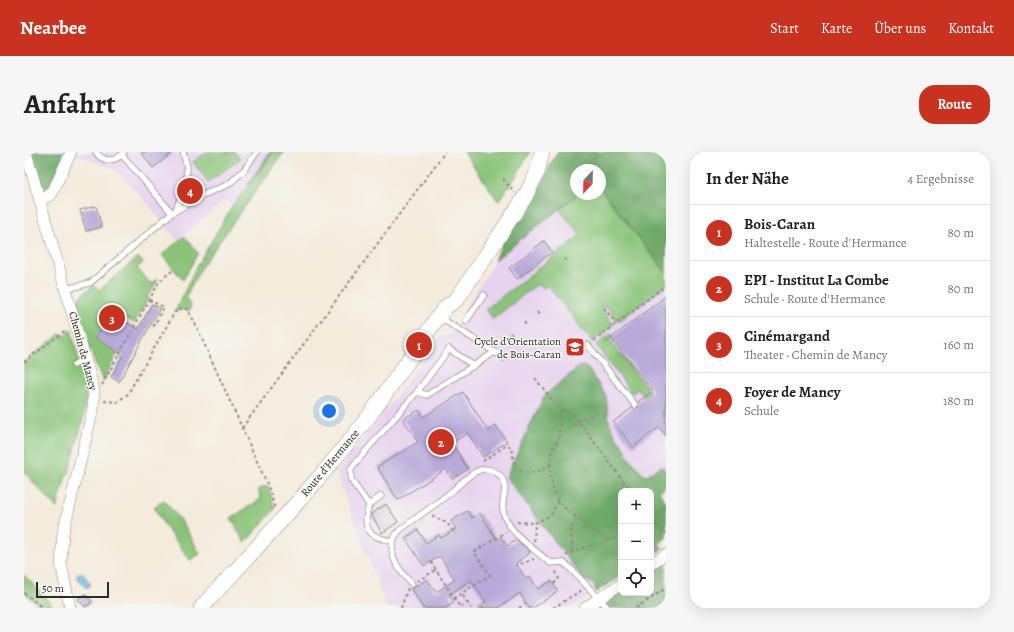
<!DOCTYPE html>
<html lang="de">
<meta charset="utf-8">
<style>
:root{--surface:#fff;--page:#f6f6f6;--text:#222;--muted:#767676;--line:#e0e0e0;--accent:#c8321e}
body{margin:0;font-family:Alegreya,serif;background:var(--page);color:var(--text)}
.controls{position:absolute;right:12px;bottom:12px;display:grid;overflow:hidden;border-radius:8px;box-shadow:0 4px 16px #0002}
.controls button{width:36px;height:36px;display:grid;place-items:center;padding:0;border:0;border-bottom:1px solid var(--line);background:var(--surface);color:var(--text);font:20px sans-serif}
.compass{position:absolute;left:546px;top:12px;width:36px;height:36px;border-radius:50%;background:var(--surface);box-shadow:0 4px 16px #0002;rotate:202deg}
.scale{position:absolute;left:12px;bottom:10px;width:73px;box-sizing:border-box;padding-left:4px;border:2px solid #2b2b2b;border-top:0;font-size:11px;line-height:14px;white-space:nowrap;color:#2b2b2b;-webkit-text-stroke:3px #f6f6f2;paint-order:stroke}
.you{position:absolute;left:305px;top:259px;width:14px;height:14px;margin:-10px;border:3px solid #fff;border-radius:50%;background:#1a73e8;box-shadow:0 0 0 6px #1a73e833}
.badge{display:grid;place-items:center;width:26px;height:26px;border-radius:50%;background:var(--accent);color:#fff;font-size:13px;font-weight:700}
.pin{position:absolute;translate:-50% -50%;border:2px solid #fff;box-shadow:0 1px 4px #0006}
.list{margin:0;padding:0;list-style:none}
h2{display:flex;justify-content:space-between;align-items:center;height:52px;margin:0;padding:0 16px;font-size:17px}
h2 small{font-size:13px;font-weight:400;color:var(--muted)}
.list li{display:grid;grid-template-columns:26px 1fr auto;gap:12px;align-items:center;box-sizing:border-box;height:56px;padding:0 16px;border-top:1px solid var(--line)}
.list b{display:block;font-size:15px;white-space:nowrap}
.list p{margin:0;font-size:13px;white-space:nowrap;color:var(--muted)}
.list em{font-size:13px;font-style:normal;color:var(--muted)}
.icon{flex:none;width:22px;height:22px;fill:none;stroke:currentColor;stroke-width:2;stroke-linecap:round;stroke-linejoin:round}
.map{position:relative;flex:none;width:642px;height:456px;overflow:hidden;border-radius:16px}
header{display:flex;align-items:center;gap:24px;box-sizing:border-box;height:56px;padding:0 20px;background:var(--accent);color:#fff}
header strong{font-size:19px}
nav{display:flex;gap:22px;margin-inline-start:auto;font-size:14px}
.intro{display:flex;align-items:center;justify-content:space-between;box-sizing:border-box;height:96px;padding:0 24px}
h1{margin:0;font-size:28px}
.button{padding:10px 18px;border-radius:16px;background:var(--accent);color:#fff;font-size:14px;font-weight:700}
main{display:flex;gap:24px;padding:0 24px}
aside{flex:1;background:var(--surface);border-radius:16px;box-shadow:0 4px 16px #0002}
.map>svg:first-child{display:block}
.built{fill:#e7d2ef}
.green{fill:#8ac479;stroke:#5a7852}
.forest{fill:#6faa69;stroke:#4d6a4a}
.water{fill:#6abde6;stroke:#4a7488}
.building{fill:#b7a9d9}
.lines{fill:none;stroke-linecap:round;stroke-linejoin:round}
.service-casing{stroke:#908b83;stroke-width:7}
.minor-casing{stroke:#908b83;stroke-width:12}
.secondary-casing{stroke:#908b83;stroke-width:16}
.path{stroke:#908b83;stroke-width:2;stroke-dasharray:3 3;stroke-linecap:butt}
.service{stroke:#fff;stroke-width:5.5}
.minor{stroke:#fff;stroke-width:11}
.secondary{stroke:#fff;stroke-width:15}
.labels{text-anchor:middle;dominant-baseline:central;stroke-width:3;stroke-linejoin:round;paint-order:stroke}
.poi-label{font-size:11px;fill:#2b2b2b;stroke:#f6f6f2;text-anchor:end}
.street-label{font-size:11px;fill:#2b2b2b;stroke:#f6f6f2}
</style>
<header>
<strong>Nearbee</strong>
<nav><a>Start</a><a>Karte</a><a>Über uns</a><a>Kontakt</a></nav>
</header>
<div class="intro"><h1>Anfahrt</h1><a class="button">Route</a></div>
<main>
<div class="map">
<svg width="642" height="456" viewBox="0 0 642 456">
<rect width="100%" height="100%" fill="#f6f6f2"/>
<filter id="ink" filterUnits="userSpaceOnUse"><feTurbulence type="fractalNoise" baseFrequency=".025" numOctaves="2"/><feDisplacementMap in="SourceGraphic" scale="8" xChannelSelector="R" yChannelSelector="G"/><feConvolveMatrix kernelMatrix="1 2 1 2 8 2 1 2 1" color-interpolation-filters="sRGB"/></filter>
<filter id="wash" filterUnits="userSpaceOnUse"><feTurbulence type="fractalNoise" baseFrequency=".012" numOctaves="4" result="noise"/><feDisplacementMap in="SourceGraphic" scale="16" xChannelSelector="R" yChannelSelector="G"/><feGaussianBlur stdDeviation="0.9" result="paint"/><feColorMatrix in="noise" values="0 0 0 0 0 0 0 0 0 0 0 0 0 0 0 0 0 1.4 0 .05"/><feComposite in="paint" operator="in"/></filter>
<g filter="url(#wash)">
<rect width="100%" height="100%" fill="#f4ebdb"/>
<!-- built -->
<path class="built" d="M52 0H246L208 55 202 47 153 88 124 52 93 18 51 2Z
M576 36 642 121V320L637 314 621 324 601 300 602 299 592 284 585 269 567 430 571 434 572 440 547 456H363L312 320 361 259 416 185 428 182 442 159 443 153 471 109 554 42H576Z"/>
<!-- green -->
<path class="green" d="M183 0H211L216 7 184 30 169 10Z
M249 0H260L178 114 162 145 167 156 165 159 156 157 151 160 172 115 208 55Z
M440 0H506L491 26 474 49Z
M576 36 642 121V133L594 170 582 154 578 157 590 173 568 190 524 133 520 136 512 133 469 167 462 157 557 83 535 57 554 42H576Z
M160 84 174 101 159 128 138 103Z
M114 105 119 111 113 116 127 132 133 127 134 128 126 142 124 141 123 144 125 145 110 171 90 159H88L72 186 94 200 79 229C72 215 51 160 54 146L70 133 75 138Z
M47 178 61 232 62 243 59 267 45 321 42 324 33 356 0 320V210L36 182 38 186Z
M587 182 589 184 580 192 586 188 626 240 620 245 614 237 608 241 572 193Z
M244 334 251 357 221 391 207 366 237 347 234 337Z
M140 348 160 373 176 402 166 408 140 373 130 355Z
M0 423 30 455 29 456H19L0 441Z"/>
<!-- forest -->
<path class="forest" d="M7 0H43L27 35 20 36 15 34Z
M246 0H249L226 33 224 32Z
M533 0H642V121L576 36V18H552V42H554L471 108 478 92 517 33Z
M560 214 565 218 582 244 585 269 592 284 603 299 601 301 621 324 638 314 642 320V333L635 340 642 350V386L635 391 638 397 627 404V339H597V424L572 440C571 432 568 430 560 428L482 325 520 244 555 215Z
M642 408V456H568L597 437V441H627V418Z"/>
<!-- water -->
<path class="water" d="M58 420 67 433 62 436 52 424Z"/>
<g id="blocks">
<!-- building -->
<path class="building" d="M117 0H150L129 16Z
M72 54 78 75 62 79 56 58Z
M520 89 528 100 493 127 485 116Z
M642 144V284L635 275 609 295 589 270 608 256H614V250L629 239 587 186Z
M128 152 136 156 95 230 87 225 99 204 71 186 87 161 114 177Z
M439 240 464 279 472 273 483 290 459 305 444 281 428 291 444 317 428 327 422 317 374 348 353 315 394 290 379 267 395 258 399 265Z
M362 352 374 370 358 381 347 362Z
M443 359 448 366 456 361 473 388 477 385 483 394 492 388 505 399 506 401 492 411 502 427 506 425 514 437 527 429 534 439 509 456H505L496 441 474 456H454L462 450 447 428 425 443 430 451 421 456H399L387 437 403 427 412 440 431 428 416 404 400 414 381 386 394 378 402 391 415 383 417 386 432 377 427 369Z
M61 442 68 450 61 455 54 447Z"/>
</g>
</g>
<g filter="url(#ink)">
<use href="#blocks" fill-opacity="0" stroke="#908b83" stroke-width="1"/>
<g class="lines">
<defs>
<path id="service" d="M72 0C79 11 93 10 100 0
M159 0 163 15 162 31 168 38 179 43
M98 3 148 61
M152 58 162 31
M42 137 66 131 148 61 179 43 205 32 220 18 233 0
M415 165 480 206
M442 169 460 143
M564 193 611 253
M50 213 61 205
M450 214 425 197 393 240 403 243 471 200
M357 344 345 353 327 328V316L393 240
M345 353C337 377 345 385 368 389
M388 432C374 418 358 396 376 378 393 365 411 353 427 340 436 333 444 322 456 318 464 315 475 320 479 328 484 337 477 348 479 358 482 380 511 397 526 411L538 410 544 414 584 456"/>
<path id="minor" d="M2 0 70 238 69 257 39 381 37 411 46 456
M17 47 27 43 47 0
M627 412 642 402
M561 456 597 432"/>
<path id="secondary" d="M177 456C234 394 293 332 345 264 369 232 391 198 414 165L422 155 433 147 501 45 513 21 518 0"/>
</defs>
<!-- service casing -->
<use href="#service" class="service-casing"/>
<!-- minor casing -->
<use href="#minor" class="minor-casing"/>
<!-- secondary casing -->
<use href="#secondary" class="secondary-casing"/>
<!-- path -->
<path class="path" d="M479 27 491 41
M540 106 544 110
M125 148 140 155 128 177
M580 156 592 171
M513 160 515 163
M500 170 502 173
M486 181 488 184
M570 189 642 133
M0 210 42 178
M511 226 536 258 535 287 527 299 526 323 530 340 534 349 544 359 577 385 585 388 597 385
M78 233 135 130 150 117
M80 249 93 250 103 243 151 160 156 157H163L170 169 244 334 251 357
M536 258 546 261 555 270 607 339
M554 269 574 260
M218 276 421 0
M535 285 555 270
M459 309 483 293 488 296 490 314C501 325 515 320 526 314
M408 364 423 371 432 382
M627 365 633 373
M493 370 511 371
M627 376 633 373 642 382
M510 389 511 371 527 363 534 349
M548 399 547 377 553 365
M542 404C549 397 573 393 585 388
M407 410 430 446 466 423 450 400 482 380
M491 414 510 407
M393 429 412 418
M530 432 535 426 531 418
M0 441 19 456
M430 446 436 455 443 450 437 441
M443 450 447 456
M377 456 384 436
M458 456 460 455
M495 456 502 451
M529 456 558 438
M612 456 642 436"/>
<!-- service -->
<use href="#service" class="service"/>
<!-- minor -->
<use href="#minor" class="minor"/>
<!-- secondary -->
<use href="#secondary" class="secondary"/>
</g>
</g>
<!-- icons -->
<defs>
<symbol id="school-square" viewBox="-11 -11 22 22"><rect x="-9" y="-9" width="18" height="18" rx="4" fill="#c8321e" stroke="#f6f6f2"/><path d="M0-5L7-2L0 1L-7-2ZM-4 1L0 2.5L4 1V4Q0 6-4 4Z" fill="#fff"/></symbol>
</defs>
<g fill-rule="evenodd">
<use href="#school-square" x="540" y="184" width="22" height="22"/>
</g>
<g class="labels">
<!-- poi labels -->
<g class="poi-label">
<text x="537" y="189">Cycle d'Orientation<tspan x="537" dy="13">de Bois-Caran</tspan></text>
</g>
<!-- street labels -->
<g class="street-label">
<text transform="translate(59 199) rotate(75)">Chemin de Mancy</text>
<text transform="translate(306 311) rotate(-50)">Route d'Hermance</text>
</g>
</g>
</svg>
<div class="controls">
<button>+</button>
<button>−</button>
<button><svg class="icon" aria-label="locate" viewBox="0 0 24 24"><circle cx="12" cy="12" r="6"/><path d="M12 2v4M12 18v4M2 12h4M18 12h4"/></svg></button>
</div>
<svg class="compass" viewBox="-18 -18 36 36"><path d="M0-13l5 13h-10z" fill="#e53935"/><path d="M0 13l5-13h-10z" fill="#767676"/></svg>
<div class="scale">50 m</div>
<div class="you"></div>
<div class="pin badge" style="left:395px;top:193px">1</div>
<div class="pin badge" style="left:417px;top:290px">2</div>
<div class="pin badge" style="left:88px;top:166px">3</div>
<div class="pin badge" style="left:166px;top:39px">4</div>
</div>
<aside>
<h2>In der Nähe<small>4 Ergebnisse</small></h2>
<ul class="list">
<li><span class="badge">1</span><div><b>Bois-Caran</b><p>Haltestelle · Route d'Hermance</p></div><em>80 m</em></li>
<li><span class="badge">2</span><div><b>EPI - Institut La Combe</b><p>Schule · Route d'Hermance</p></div><em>80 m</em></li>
<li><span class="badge">3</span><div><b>Cinémargand</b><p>Theater · Chemin de Mancy</p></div><em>160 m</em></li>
<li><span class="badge">4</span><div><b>Foyer de Mancy</b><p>Schule</p></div><em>180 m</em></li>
</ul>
</aside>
</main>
